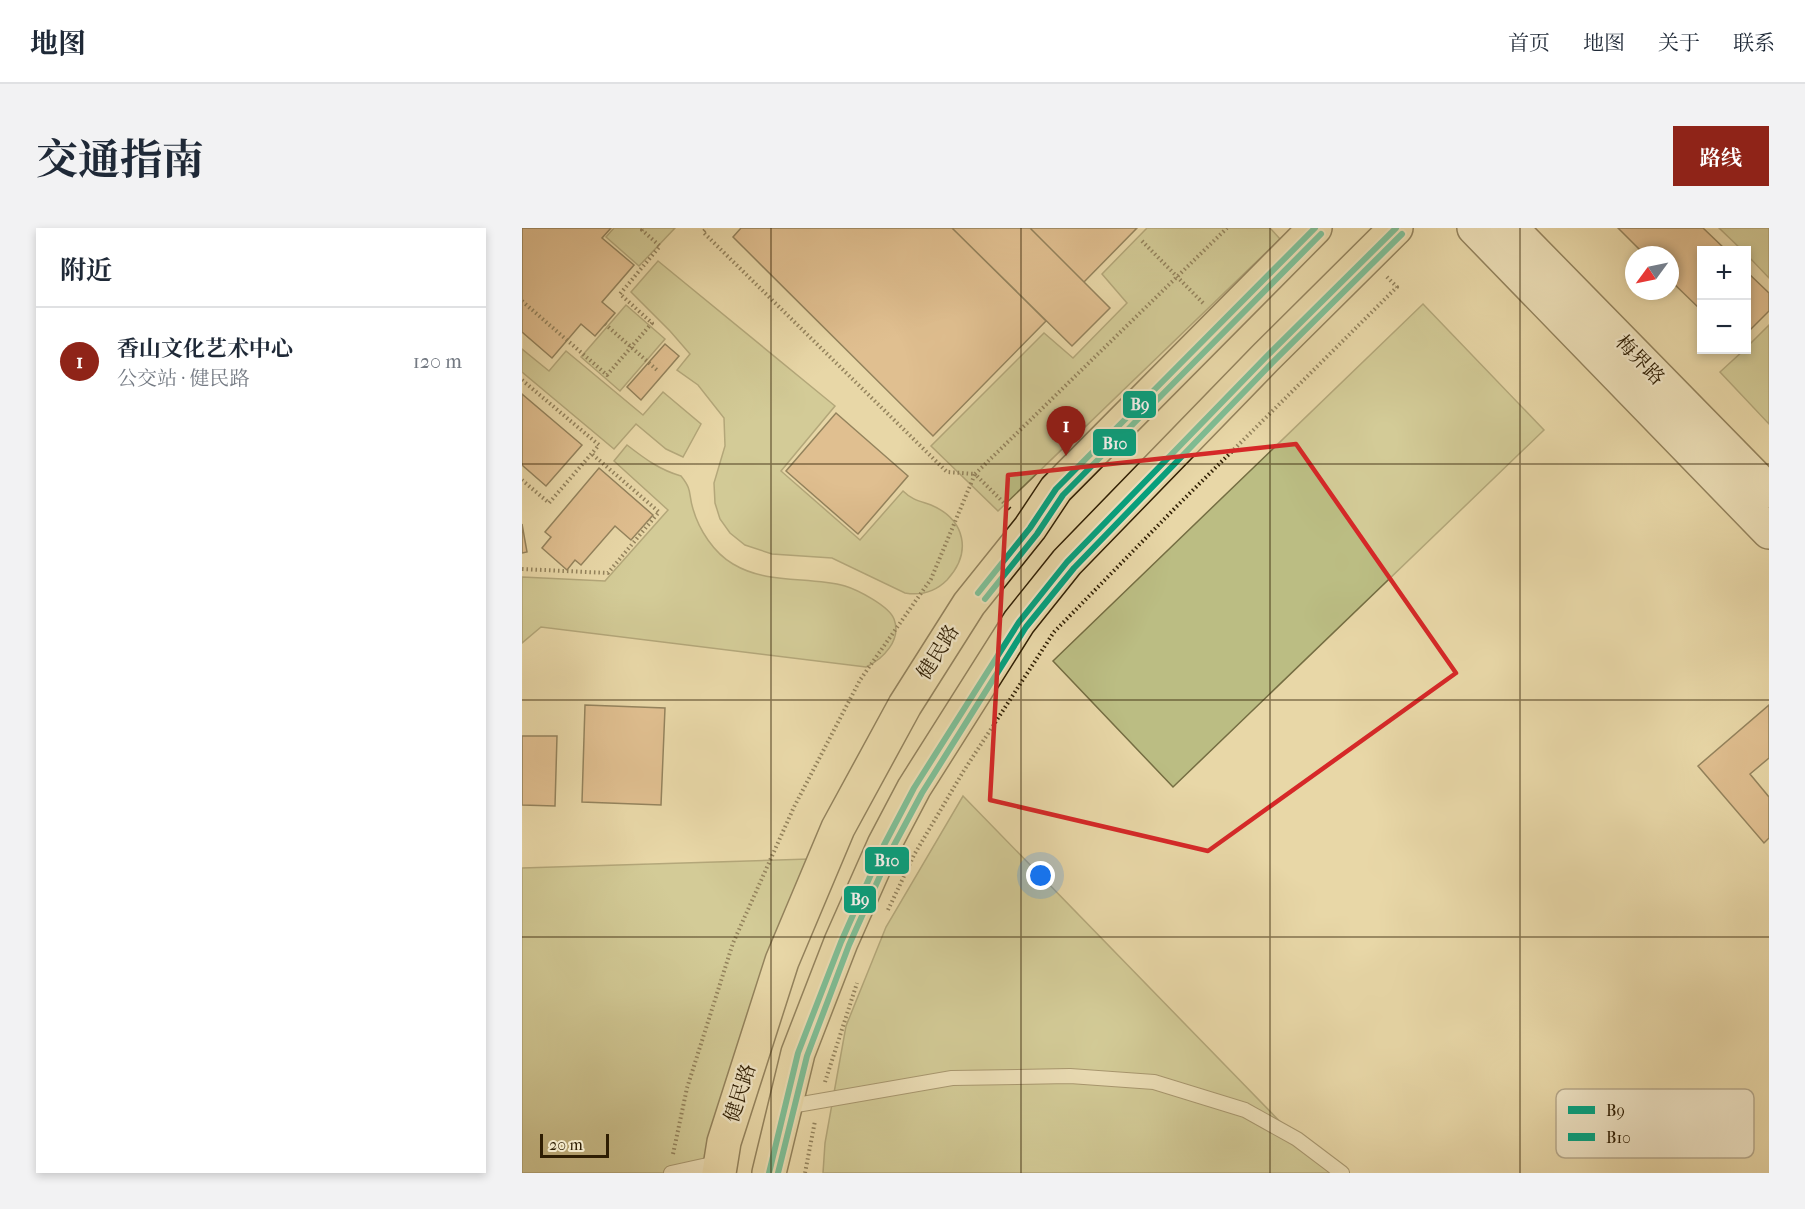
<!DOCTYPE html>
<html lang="zh">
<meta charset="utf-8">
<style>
:root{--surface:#fff;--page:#f2f2f3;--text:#1f2937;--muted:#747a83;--line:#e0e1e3;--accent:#8f2418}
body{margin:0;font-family:"IM FELL French Canon","Noto Serif SC",serif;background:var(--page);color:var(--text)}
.controls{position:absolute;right:18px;top:18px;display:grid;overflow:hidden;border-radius:0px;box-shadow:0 3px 9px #0003}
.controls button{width:54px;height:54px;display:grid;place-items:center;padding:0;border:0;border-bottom:2px solid var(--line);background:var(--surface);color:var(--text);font:30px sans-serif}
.compass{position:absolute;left:1103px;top:18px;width:54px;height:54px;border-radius:50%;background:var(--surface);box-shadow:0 3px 9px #0003;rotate:237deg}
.scale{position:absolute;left:18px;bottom:15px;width:69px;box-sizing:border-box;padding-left:6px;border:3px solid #2f1e03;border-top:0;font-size:16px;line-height:21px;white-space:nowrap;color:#2f1e03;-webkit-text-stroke:4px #f0e5c6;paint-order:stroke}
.you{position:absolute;left:519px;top:648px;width:21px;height:21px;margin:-15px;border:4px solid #fff;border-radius:50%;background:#1a73e8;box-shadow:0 0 0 9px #1a73e833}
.badge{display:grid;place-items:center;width:39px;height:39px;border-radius:50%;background:var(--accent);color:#fff;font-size:20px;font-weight:700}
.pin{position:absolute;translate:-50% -50px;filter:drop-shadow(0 2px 3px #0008)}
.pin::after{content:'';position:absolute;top:32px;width:21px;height:18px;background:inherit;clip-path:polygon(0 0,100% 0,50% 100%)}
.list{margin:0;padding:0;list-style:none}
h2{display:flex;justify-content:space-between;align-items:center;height:78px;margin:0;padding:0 24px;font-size:26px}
h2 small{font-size:20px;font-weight:400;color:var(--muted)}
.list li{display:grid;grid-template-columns:39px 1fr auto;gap:18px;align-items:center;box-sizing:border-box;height:108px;padding:0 24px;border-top:2px solid var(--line)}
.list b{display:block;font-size:22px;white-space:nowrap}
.list p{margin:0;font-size:20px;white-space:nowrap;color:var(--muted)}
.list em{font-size:20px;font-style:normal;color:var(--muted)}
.map{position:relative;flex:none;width:1247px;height:945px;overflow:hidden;border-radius:0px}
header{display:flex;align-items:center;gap:36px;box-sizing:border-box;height:84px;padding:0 30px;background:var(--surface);border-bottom:2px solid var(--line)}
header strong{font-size:28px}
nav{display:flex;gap:33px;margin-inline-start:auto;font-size:21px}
.intro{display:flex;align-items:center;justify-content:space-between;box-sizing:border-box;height:144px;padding:0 36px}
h1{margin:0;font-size:42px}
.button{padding:15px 27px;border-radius:0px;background:var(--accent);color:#fff;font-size:21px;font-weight:700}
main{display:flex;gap:36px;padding:0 36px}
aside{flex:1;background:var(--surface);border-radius:0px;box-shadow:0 3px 9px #0003}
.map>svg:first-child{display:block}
.green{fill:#bbbd83;stroke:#756e43;stroke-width:1.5}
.building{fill:#d7a374;stroke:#2f1e03;stroke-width:1.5}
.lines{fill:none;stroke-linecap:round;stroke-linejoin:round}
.lane-casing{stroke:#5d4c2c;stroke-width:16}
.secondary-casing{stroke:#2f1e03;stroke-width:36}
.primary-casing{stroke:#2f1e03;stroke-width:36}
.path{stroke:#2f1e03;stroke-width:4;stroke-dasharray:1.5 3;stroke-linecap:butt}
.lane{stroke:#f0e5c6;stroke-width:14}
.secondary{stroke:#f0e5c6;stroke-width:33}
.primary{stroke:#e8d7a7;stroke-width:33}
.bus-1-casing{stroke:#f0e5c6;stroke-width:10}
.bus-2-casing{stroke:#f0e5c6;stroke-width:10}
.bus-1{stroke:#02a381;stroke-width:6}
.bus-2{stroke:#02a381;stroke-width:6}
.marked{fill:none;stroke:#d62828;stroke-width:4.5;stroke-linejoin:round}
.grid{fill:none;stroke:#2f1e03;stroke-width:1.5;stroke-opacity:0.55}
.labels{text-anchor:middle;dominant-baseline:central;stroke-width:4.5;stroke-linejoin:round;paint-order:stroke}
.street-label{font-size:20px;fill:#2f1e03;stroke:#f0e5c6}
.key{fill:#f0e5c6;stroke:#b6a98c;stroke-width:1.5}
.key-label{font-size:16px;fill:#2f1e03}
.line-badge{stroke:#f0e5c6;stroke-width:2}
.badge-label{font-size:16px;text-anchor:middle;font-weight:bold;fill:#fff}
</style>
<header>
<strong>地图</strong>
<nav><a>首页</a><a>地图</a><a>关于</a><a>联系</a></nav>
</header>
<div class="intro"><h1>交通指南</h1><a class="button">路线</a></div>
<main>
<aside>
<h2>附近<small></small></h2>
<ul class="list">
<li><span class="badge">1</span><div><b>香山文化艺术中心</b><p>公交站 · 健民路</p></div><em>120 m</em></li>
</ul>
</aside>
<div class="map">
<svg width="1247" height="945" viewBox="0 0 1247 945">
<rect width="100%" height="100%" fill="#e8d7a7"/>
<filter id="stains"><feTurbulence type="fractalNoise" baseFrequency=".00333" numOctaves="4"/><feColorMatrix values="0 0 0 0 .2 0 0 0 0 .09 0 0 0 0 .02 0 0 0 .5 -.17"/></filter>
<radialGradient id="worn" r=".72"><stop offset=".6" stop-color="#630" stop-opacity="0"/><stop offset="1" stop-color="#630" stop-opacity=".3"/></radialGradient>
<!-- green -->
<path class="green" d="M92 0H153L117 38 84 9Z
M625 0H748L758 11 476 283 409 218 522 105 551 130 605 75 580 46Z
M1197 0H1247V50L1225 27 1224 22H1220Z
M136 33 313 178 259 243 338 312 381 263C390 272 398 273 409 277 444 292 450 325 425 352 413 364 400 368 383 365L310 330 250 326 223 317 208 305 198 291 193 275 192 255 203 218 202 190 176 157 155 142 168 126 148 103 109 64Z
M901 76 1022 202 651 559 531 433Z
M104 77 143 111 98 163 59 129Z
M1247 97V196L1198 144 1222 122H1224L1225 119Z
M0 121 27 143 44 123 121 187 141 164 179 196 161 229 144 221 114 196 92 221 0 144Z
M105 217C123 231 138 242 159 248 171 263 166 265 171 281 177 302 192 325 211 336 246 357 286 348 323 358 336 362 367 378 372 391 380 412 361 431 344 439L19 399 0 415V349L83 353 146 282 92 233Z
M441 568 808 945H301L303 915 324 798 364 699Z
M287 631 192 915 177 945H0V640Z"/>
<!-- building -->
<path class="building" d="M0 0H89L80 10 112 37 80 74 93 85 73 108 59 96 30 130 0 104Z
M219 0H430L524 93 411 208 211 9Z
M430 0H508L588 80 550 118Z
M508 0H615L562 54Z
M1096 0H1181L1204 22H1180V83L1148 52V27H1123Z
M1224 43 1247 65V83L1224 106Z
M143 116 157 128 119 172 105 159Z
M0 166 60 217 24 258 0 237Z
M314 185 386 248 336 306 264 243Z
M77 240 131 287 109 312 93 298 59 337 53 332 45 342 20 320 29 309 23 304Z
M0 296 5 324 0 325Z
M63 477 143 480 139 577 60 574Z
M1247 477V530L1228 546 1247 569V610L1242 615 1176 538Z
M0 508H35L33 578 0 577Z"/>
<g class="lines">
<defs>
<path id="lane" d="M263 879 430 850 548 848 632 854 723 882 775 911 820 945
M149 945 199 934"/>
<path id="secondary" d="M952 0 1247 304
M989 0 1247 263"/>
<path id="primary" d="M197 945 202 914 260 733 316 600 383 477 447 376 508 300 534 261 793 0
M247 945 276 825 319 714 362 617 392 560 497 394 545 334 744 129 874 0"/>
</defs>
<!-- lane casing -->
<use href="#lane" class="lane-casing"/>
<!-- secondary casing -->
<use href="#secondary" class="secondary-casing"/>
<!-- primary casing -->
<use href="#primary" class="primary-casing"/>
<!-- path -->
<path class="path" d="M620 13 681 75
M0 73 85 147 130 95 98 66 138 18 120 2 122 0
M83 96 135 142
M0 152 77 217 27 275 0 252
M488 281 453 246 705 0
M0 341 86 345 137 284 70 226
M366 682 392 627 441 544 532 404 657 276 875 59 864 48
M303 854 335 755
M151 926 165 860 211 715 272 579 338 452 409 351 453 246 425 244 181 4 185 0
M283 945 293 893"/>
<!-- lane -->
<use href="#lane" class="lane"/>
<!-- secondary -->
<use href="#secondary" class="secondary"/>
<!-- primary -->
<use href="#primary" class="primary"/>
<defs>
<path id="bus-1" d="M456 365 508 300 534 261 793 0
M247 945 276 825 319 714 362 617 392 560 497 394 545 334 744 129 874 0"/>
<path id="bus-2" d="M463 371 515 306 541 267 799 6
M256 945 285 828 327 717 370 621 400 565 504 399 552 340 750 135 880 6"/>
</defs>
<!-- bus-1 casing -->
<use href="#bus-1" class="bus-1-casing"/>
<!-- bus-2 casing -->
<use href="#bus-2" class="bus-2-casing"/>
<!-- bus-1 -->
<use href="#bus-1" class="bus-1"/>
<!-- bus-2 -->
<use href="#bus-2" class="bus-2"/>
</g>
<!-- marked area -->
<path d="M0 0H1247V945H0ZM774 216 934 445 686 623 468 572 486 247Z" fill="#e8d7a7" fill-opacity=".55" fill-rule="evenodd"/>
<path class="marked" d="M774 216 934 445 686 623 468 572 486 247Z"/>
<!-- grid -->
<path class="grid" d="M249 0V945M499 0V945M748 0V945M998 0V945M0 236H1247M0 472H1247M0 709H1247"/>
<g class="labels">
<!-- street labels -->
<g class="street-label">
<text transform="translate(1118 132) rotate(46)">梅界路</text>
<text transform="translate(416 424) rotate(-58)">健民路</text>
<text transform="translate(218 865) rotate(-72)">健民路</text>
</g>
</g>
<!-- legend -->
<rect x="1034" y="861" width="198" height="69" rx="9" class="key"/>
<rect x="1046" y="878" width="27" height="8" fill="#02a381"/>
<rect x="1046" y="905" width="27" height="8" fill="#02a381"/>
<g class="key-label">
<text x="1084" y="888">B9</text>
<text x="1084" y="915">B10</text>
</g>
<g class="line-badge">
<rect x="600" y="162" width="35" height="29" rx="6" fill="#02a381"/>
<rect x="570" y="200" width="45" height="29" rx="6" fill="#02a381"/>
<rect x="342" y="618" width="46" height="29" rx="6" fill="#02a381"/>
<rect x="321" y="657" width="34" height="29" rx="6" fill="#02a381"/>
</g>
<g class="badge-label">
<text x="618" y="182">B9</text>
<text x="593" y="221">B10</text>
<text x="365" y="638">B10</text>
<text x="338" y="677">B9</text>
</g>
<rect width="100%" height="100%" filter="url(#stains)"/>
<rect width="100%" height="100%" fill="url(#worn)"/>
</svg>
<div class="controls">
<button>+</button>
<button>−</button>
</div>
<svg class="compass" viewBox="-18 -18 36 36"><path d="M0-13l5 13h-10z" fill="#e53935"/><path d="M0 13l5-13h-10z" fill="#747a83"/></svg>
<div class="scale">20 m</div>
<div class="you"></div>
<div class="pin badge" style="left:544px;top:228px">1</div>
</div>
</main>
